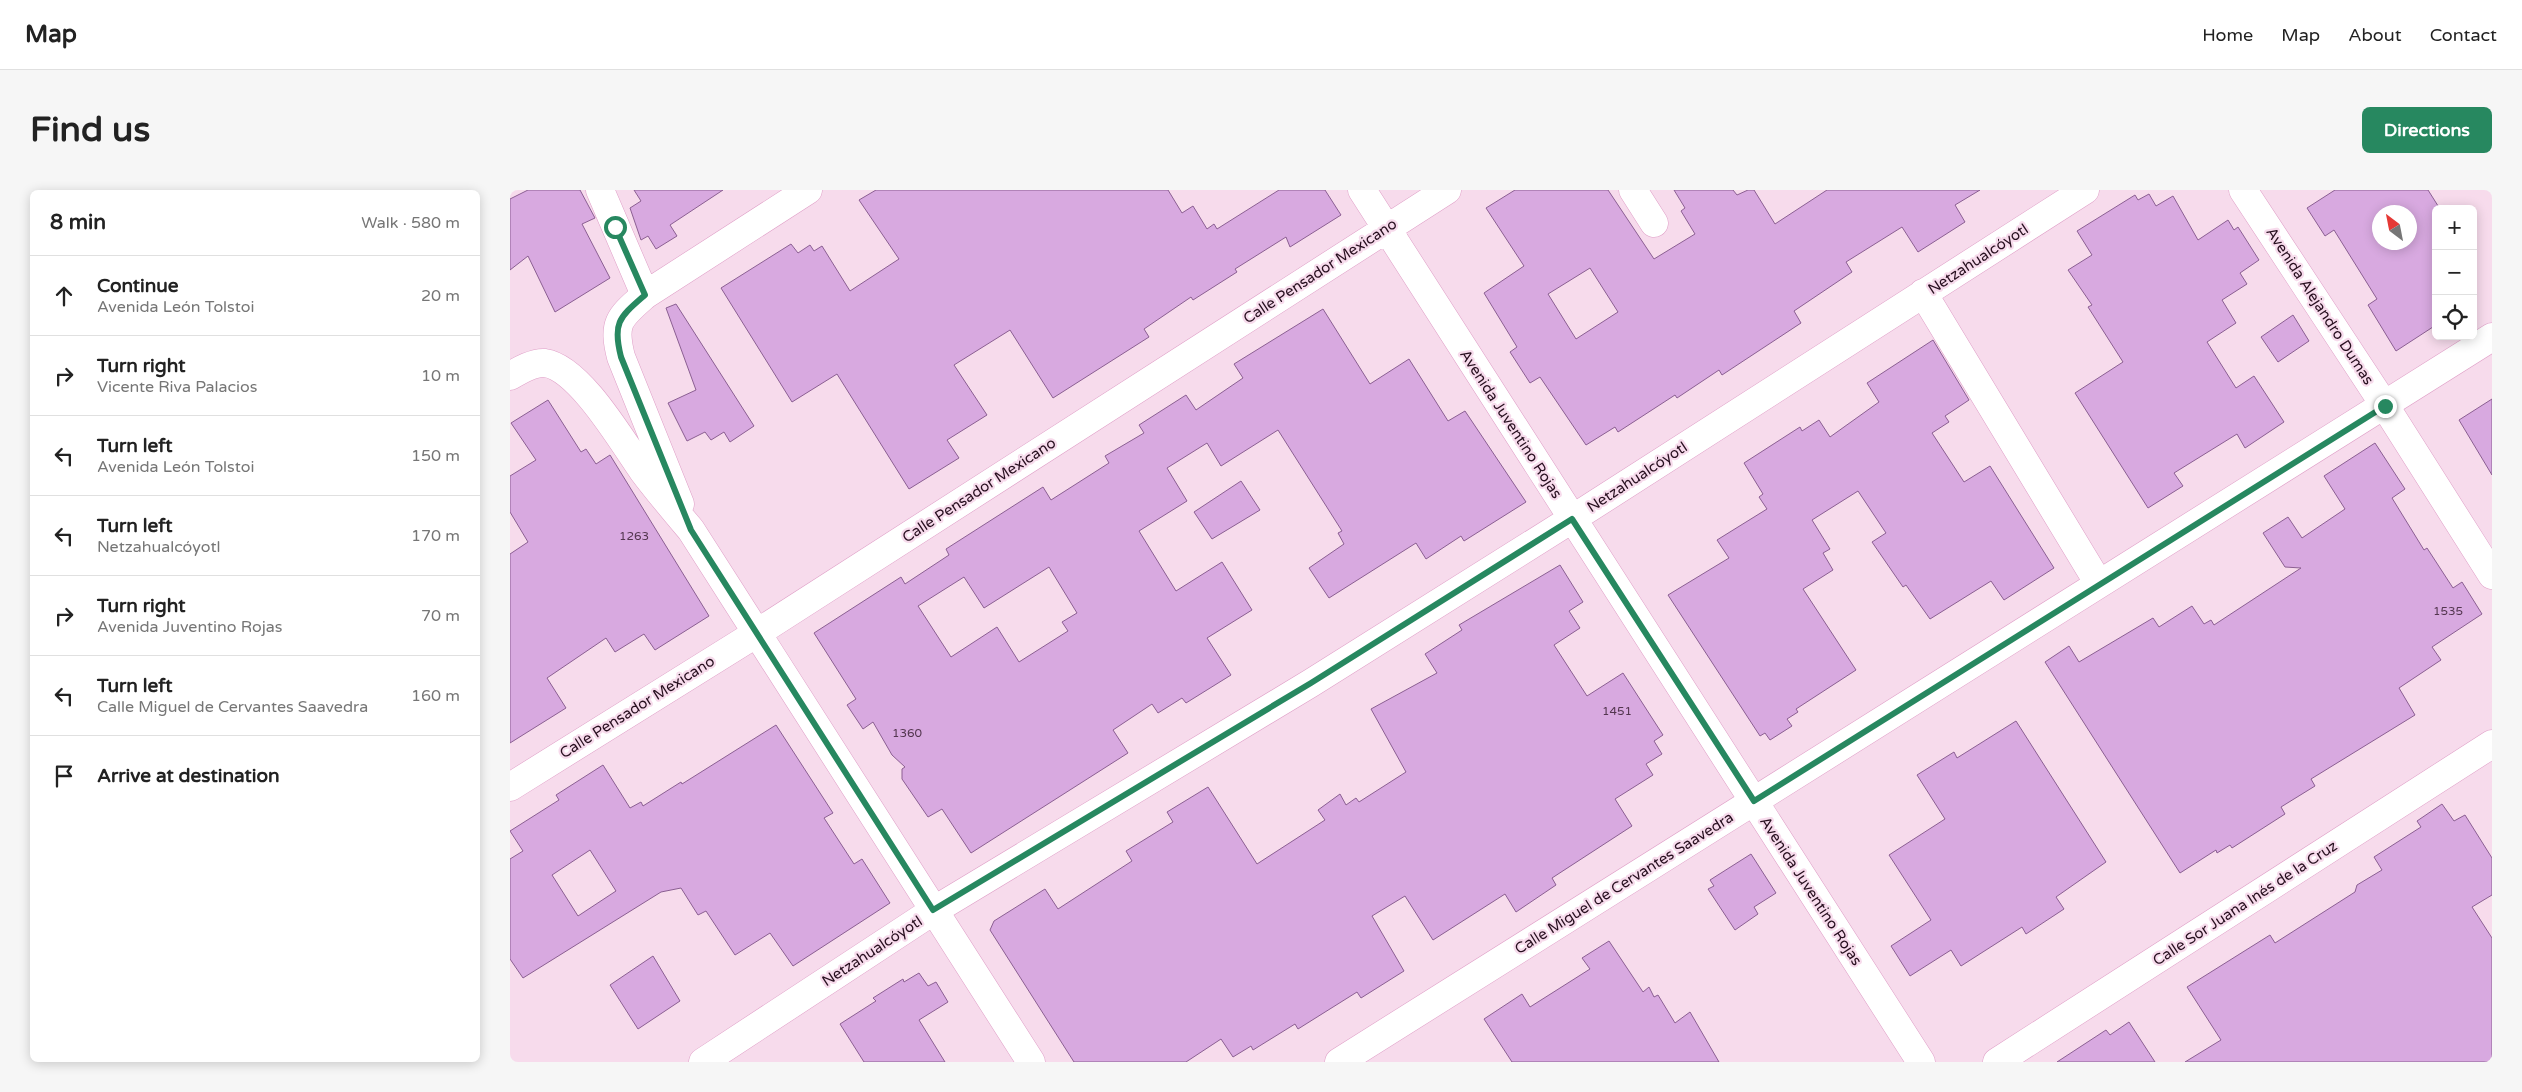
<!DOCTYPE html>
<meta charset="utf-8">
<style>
:root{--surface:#fff;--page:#f6f6f6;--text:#222;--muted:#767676;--line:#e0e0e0;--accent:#278860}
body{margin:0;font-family:"Varela Round",sans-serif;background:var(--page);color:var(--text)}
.controls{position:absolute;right:15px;top:15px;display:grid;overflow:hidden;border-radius:8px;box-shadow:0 2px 12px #0003}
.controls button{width:45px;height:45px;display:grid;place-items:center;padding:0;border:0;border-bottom:1px solid var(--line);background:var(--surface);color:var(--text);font:25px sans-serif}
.compass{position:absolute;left:1862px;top:15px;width:45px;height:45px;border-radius:50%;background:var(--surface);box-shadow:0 2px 12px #0003;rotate:328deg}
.stop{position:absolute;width:15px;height:15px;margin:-11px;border:4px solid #278860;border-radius:50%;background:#fff}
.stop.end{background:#278860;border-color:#fff;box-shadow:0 1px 5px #0008}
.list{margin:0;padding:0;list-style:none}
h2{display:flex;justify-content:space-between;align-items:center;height:65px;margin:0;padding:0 20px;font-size:21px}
h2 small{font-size:16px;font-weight:400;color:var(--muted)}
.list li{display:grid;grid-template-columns:32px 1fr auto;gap:15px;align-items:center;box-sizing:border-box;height:80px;padding:0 20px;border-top:1px solid var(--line)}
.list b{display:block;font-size:19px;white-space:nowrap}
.list p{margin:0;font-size:16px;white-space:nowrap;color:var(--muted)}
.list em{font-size:16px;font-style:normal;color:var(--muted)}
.icon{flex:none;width:28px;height:28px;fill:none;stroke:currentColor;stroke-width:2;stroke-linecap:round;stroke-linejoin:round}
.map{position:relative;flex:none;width:1982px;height:872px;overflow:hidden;border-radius:8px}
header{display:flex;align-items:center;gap:30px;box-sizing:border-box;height:70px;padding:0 25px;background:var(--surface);border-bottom:1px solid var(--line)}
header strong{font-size:24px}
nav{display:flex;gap:28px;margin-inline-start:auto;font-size:18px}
.intro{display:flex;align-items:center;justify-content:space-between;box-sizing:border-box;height:120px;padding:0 30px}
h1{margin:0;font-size:35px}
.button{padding:12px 22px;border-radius:8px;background:var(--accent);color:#fff;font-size:18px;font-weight:700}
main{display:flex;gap:30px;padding:0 30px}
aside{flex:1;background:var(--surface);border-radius:8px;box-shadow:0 2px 12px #0003}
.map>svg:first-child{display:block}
.building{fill:#d8a9e0;stroke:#8b5f92;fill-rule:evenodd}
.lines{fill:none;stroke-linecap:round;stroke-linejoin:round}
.minor-casing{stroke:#df9fc7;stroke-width:29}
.minor{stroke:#fff;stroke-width:28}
.route{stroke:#278860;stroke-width:6}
.labels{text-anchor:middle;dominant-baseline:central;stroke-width:4.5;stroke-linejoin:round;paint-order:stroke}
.number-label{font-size:12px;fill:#53364f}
.street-label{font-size:15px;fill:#270f1f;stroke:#f7dbec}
</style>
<header>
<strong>Map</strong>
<nav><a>Home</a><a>Map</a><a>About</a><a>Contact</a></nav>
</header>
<div class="intro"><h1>Find us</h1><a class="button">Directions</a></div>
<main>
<aside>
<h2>8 min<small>Walk · 580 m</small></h2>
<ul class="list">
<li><svg class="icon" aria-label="ahead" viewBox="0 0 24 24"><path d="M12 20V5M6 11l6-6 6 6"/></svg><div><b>Continue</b><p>Avenida León Tolstoi</p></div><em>20 m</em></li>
<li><svg class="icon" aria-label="right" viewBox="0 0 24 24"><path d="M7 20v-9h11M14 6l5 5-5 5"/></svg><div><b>Turn right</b><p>Vicente Riva Palacios</p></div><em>10 m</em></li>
<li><svg class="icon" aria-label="left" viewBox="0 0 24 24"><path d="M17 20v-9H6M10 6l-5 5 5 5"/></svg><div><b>Turn left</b><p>Avenida León Tolstoi</p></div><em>150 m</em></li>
<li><svg class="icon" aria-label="left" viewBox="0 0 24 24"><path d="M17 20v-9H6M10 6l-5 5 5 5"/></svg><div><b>Turn left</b><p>Netzahualcóyotl</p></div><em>170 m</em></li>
<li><svg class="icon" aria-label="right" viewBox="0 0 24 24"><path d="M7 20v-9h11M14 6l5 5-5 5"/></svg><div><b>Turn right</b><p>Avenida Juventino Rojas</p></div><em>70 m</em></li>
<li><svg class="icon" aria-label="left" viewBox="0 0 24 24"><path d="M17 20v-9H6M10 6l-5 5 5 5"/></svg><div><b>Turn left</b><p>Calle Miguel de Cervantes Saavedra</p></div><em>160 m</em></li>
<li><svg class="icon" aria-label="arrive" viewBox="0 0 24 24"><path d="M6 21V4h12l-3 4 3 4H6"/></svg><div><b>Arrive at destination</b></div></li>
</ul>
</aside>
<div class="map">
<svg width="1982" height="872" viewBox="0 0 1982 872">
<rect width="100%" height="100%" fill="#f7dbec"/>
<!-- building -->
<path class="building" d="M18 0H70L85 28 72 34 100 88 45 122 18 66 0 80V9Z
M124 0H213L160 35 167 46 146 59 138 46 131 50 120 18 131 11Z
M366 0H658L672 23 683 16 697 39 704 34 707 39 769 0H815L831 25 780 57 776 47 725 79 727 82 683 110 681 107 634 139 639 147 543 208 500 140 444 175 477 225 437 250 449 268 399 299 327 184 282 212 211 98 281 54 288 63 300 55 304 61 312 56 340 101 389 69 349 10Z
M1005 0H1098L1144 69 1185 44 1171 21 1175 18 1164 0H1223L1227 5 1238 0H1244L1265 34 1317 0H1470L1445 15 1455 32 1408 62 1392 37 1336 72 1342 82 1284 121 1291 133 1212 185 1209 180 1167 208 1165 205 1108 242 1105 237 1076 255 1030 187 1020 193 1000 162 1007 157 974 103 1014 76 976 18ZM1080 78 1108 122 1066 149 1038 104Z
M1825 0H1918L1930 19H1926V135L1886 161 1858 115 1867 109 1824 40 1815 46 1797 18ZM1870 22H1900V52H1870Z
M1639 4 1646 16 1663 6 1688 50 1718 30 1724 40 1728 37 1749 70 1730 83 1737 94 1712 110 1726 133 1697 152 1726 198 1744 186 1774 232 1735 258 1727 244 1664 283 1673 296 1638 318 1565 203 1613 172 1578 117 1582 115 1558 80 1582 65 1567 41 1625 5 1628 10Z
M166 114 244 236 220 252 214 242 201 250 195 242 177 251 158 213 186 200 156 118Z
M813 119 860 194 899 169 938 231 955 221 1016 312 954 351 951 346 916 369 906 353 819 408 799 378 834 354 828 343 832 341 768 240 711 276 697 253 657 278 677 311 629 341 666 401 712 372 742 420 697 448 721 485 676 513 672 508 648 523 642 514 603 540 618 563 461 663 432 619 418 627 392 589V579L395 577 382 565 363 532 353 539 337 515 346 509 304 443 391 387 395 394 439 365 436 359 533 297 541 310 599 273 595 266 634 243 629 235 676 205 686 220 733 188 724 174ZM539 377 567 423 552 432 558 441 509 472 487 437 441 467 408 416 454 387 474 418Z
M1783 125 1799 151 1768 172 1751 147Z
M1423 150 1459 210 1435 226 1439 232 1422 243 1454 292 1480 276 1544 378 1494 410 1481 391 1420 429 1396 395 1393 397 1362 352 1376 343 1348 301 1302 330 1320 359 1313 363 1323 380 1293 399 1346 480 1286 519 1288 522 1277 529 1282 536 1260 550 1255 543 1250 546 1158 405 1219 368 1207 350 1257 319 1249 307 1253 304 1234 273 1290 237 1292 241 1309 230 1320 247 1369 212 1357 193Z
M1982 209V285L1949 230Z
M38 210 71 262 76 259 86 274 100 265 199 426 145 460 134 444 105 462 96 448 37 488 56 518 0 553V364L18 352 0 322V286L26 270 1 233Z
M1865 253 1895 299 1882 308 1914 360 1917 358 1943 398 1952 392 1972 424 1922 457 1931 470 1889 498 1905 525 1801 589 1805 596 1771 617 1775 624 1722 658 1720 655 1707 663 1706 660 1670 683 1535 472 1559 456 1569 472 1643 428 1649 437 1682 416 1694 434 1701 430 1704 435 1791 378 1775 377 1753 343 1778 327 1792 348 1835 319 1814 286Z
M731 291 750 320 702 349 684 322Z
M1050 375 1073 412 1059 421 1070 438 1044 455 1077 506 1113 483 1153 545 1144 551 1152 564 1136 574 1143 585 1105 609 1122 636 1042 688 1046 695 1006 722 995 704 923 750 895 706 862 726 894 781 851 808 847 802 788 839 785 834 743 860 741 856 723 867 711 849 676 872H564L480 740 484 731 535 699 548 719 622 671 616 661 663 632 657 622 698 597 747 674 815 630 808 620 830 604 836 615 846 608 849 612 896 582 861 519 927 483 915 464 952 440 949 435Z
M1506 531 1596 672 1546 707 1554 719 1516 744 1512 737 1451 776 1441 760 1400 786 1381 756 1421 730 1379 665 1435 629 1407 585 1444 562 1447 568Z
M266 535 323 623 314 628 344 674 352 669 380 713 283 776 260 743 225 765 196 721 188 725 171 698 151 702 13 788 0 769V669L13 661 0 641 49 610 46 605 93 575 120 618 131 612 133 616 171 592 172 594ZM80 660 106 701 68 726 42 685Z
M1932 614 1944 631 1955 625 1982 668V705L1962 717 1982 748V872H1675L1711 850 1677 797 1760 745 1765 753 1845 702 1847 695 1872 680 1864 667 1911 637 1907 631Z
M1241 664 1266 703 1244 717 1248 724 1225 740 1198 699 1204 696 1200 690Z
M1099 751 1133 802 1139 797 1144 807 1148 805 1165 833 1180 822 1209 872H1002L974 829 1012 804 1020 817 1080 779 1072 768Z
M143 766 170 811 128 839 100 795Z
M409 783 418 796 426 792 438 812 409 830 435 872H354L330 834 366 811 363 808 393 789 394 792Z
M1619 832 1645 872H1547L1596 840 1600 845Z"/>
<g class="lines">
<defs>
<path id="minor" d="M90 0 135 105
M852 0 1411 872
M1123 0 1144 33
M1733 0 1875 216 1982 385
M1413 103 1589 394
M0 186C10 180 24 172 35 173 70 178 113 253 133 281 148 301 165 321 181 340L521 872
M170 314 111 167C102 132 110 127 135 105L298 0
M0 597 247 443 937 0
M193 872 423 721 801 493 1062 329 1575 0
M829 872 1982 147
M1487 872 1982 554"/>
</defs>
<!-- minor casing -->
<use href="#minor" class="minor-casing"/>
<!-- minor -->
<use href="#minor" class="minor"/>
</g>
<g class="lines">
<!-- route -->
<path class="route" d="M105 37 135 105C110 127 102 132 111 167L181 340 423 720 801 493 1062 329 1244 611 1875 216"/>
</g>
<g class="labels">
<!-- number labels -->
<g class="number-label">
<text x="124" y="346">1263</text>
<text x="1938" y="421">1535</text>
<text x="1107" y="521">1451</text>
<text x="397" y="543">1360</text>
</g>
<!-- street labels -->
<g class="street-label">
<text transform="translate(1468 69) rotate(-33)">Netzahualcóyotl</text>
<text transform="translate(810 81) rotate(-33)">Calle Pensador Mexicano</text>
<text transform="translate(1810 116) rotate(57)">Avenida Alejandro Dumas</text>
<text transform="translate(1001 234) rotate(57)">Avenida Juventino Rojas</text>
<text transform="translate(1127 287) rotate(-33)">Netzahualcóyotl</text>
<text transform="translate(469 300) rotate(-33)">Calle Pensador Mexicano</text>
<text transform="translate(127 517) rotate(-32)">Calle Pensador Mexicano</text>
<text transform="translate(1114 693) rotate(-32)">Calle Miguel de Cervantes Saavedra</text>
<text transform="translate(1301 701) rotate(57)">Avenida Juventino Rojas</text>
<text transform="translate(1735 713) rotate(-33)">Calle Sor Juana Inés de la Cruz</text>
<text transform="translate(362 761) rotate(-33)">Netzahualcóyotl</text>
</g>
</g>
</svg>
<div class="controls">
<button>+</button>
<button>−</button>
<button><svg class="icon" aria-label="locate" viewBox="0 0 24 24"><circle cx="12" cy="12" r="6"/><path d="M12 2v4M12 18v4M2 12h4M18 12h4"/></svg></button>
</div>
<svg class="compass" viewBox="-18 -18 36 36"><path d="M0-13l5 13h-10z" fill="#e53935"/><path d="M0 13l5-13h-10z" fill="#767676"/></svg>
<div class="stop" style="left:105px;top:37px"></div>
<div class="stop end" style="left:1875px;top:216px"></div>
</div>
</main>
